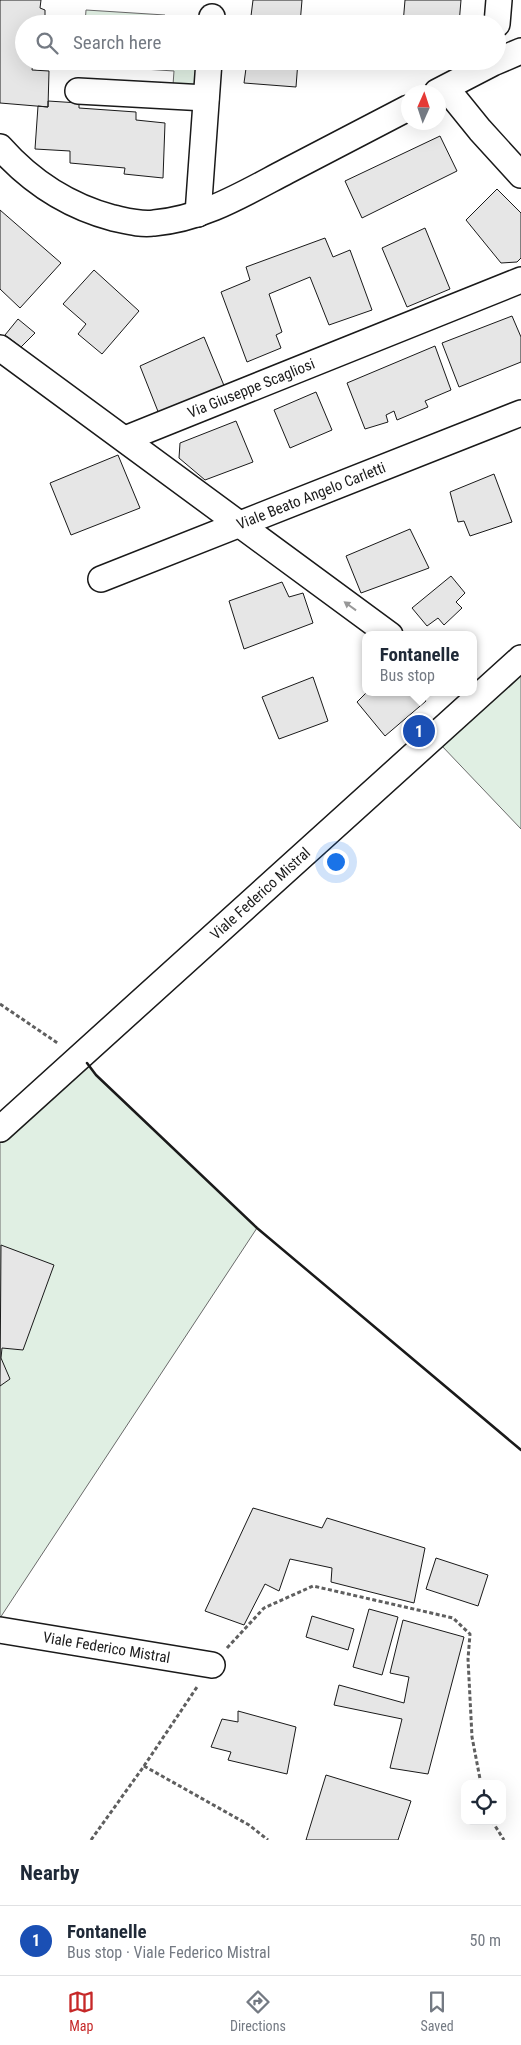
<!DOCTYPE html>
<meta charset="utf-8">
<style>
:root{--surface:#fff;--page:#f2f2f3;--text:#1f2937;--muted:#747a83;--line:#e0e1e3;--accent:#c62828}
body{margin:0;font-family:"Roboto Condensed",sans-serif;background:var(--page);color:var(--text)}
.controls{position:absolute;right:15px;bottom:15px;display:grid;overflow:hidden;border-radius:10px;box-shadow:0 5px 20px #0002}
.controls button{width:45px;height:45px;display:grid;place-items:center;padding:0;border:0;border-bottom:1px solid var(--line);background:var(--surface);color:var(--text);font:25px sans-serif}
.compass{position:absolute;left:401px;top:85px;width:45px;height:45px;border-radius:50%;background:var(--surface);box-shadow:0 5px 20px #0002;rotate:3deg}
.you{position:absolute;left:335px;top:861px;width:18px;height:18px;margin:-12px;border:4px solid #fff;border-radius:50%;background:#1a73e8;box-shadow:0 0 0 8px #1a73e833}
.badge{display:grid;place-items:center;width:32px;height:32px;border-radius:50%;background:var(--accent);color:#fff;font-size:16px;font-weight:700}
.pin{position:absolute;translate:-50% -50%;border:2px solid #fff;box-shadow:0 1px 5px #0006}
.popup{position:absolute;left:362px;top:631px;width:115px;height:65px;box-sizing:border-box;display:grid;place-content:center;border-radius:10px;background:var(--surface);filter:drop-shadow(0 1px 4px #0005);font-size:16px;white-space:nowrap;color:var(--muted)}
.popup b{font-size:19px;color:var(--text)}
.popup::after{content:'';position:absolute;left:50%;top:100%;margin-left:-10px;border:10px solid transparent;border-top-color:var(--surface)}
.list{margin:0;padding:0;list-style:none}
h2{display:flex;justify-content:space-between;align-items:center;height:65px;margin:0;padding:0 20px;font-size:21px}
h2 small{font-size:16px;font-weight:400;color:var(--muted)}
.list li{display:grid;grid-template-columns:32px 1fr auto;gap:15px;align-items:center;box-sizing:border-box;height:70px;padding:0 20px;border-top:1px solid var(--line)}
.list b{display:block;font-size:19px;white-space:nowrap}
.list p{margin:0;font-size:16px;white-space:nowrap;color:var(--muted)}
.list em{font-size:16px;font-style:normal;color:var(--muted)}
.icon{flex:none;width:28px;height:28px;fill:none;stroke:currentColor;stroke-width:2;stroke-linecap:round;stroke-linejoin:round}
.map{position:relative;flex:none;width:521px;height:1840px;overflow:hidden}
.search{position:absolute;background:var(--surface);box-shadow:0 5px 20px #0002;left:15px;right:15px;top:15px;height:55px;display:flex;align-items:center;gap:12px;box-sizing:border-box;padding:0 18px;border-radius:28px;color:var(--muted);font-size:19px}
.sheet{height:135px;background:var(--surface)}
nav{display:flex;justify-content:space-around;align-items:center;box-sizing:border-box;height:70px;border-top:1px solid var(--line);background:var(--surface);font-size:14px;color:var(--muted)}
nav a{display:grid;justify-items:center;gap:2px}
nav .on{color:var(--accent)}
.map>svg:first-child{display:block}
.green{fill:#e0efe3;stroke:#6a6a6a}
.building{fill:#e6e6e6;stroke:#1a1a1a}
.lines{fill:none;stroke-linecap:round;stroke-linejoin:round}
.minor-casing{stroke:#1a1a1a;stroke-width:28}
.path{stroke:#5f5f5f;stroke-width:3;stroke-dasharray:4 2.5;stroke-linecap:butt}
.minor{stroke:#fff;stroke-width:25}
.wall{stroke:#1a1a1a;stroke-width:2.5}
.oneway{fill:#989898}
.labels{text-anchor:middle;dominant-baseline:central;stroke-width:4;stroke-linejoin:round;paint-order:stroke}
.street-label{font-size:15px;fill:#1a1a1a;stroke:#fff}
</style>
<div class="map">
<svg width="521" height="1840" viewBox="0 0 521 1840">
<rect width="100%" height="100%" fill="#fff"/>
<!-- green -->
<path class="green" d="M86 10 165 15 164 24H85Z
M83 61H162L198 64 197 86 173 85 174 71 83 65Z
M521 672V829L441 745Z
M86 1062 96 1075 257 1228 0 1618V1140Z"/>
<!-- building -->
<path class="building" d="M0 0H41L40 8 45 10V24H24V61H33L32 70 49 71 48 107 0 103Z
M253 0H302L300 24H250Z
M405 0H461L459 24H403Z
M247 61H298L296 87 244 83Z
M48 101 79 103V108L136 112V120L165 123 163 178 124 174 125 168 70 163V151L35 149 38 106 48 107Z
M440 136 457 171 362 218 345 181Z
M497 189 521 213V258L517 262 501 263 466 220Z
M0 210 61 263 20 308 0 289Z
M425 228 450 289 407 307 382 248Z
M325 238 333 257 350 250 372 310 329 325 310 277 269 294 282 332 276 335 281 348 247 362 221 292 250 280 246 267Z
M94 270 139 311 102 354 78 334 86 324 63 304Z
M512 316 521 337V362L459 387 442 343Z
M18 319 35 333 21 347 5 335Z
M204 337 225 388 159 414 140 366Z
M435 346 451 390 425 401 428 407 397 420 394 411 386 415 388 422 365 429 347 383Z
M316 392 332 430 290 448 274 410Z
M236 421 253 462 205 480 179 458 180 443Z
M118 455 140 508 71 535 50 483Z
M494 474 512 522 470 536 464 521 458 522 450 492Z
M410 529 429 568 361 593 346 556Z
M451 576 465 593 456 602 462 608 444 625 438 618 427 626 412 608Z
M282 582 289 597 303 593 313 623 244 649 229 601Z
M313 677 328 721 279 739 262 697Z
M367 692H419L426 701 385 736 357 702Z
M1 1245 54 1265 23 1350 2 1348 1 1358 10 1379 0 1386Z
M253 1508 322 1528 327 1518 425 1548 414 1603 331 1582 332 1568 290 1559 279 1591 265 1584 244 1625 205 1611Z
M436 1558 488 1575 478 1606 426 1589Z
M369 1609 398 1617 382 1675 353 1667Z
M312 1616 354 1629 348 1650 306 1637Z
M403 1620 464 1637 428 1774 390 1768 402 1719 334 1705 339 1685 404 1703 409 1677 390 1673Z
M238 1711 296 1727 287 1774 228 1760 231 1752 211 1747 222 1719 238 1722Z
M326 1775 411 1801 398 1840H306Z"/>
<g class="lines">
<defs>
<g id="minor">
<path d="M212 24V17"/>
<path d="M497 24 499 0"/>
<path d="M446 88 480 130 521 175"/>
<path d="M78 91 206 98"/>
<path d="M437 92 493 63 521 51"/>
<path d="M0 147C31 182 68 206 113 218 127 221 141 225 154 223 203 219 245 193 287 171 328 150 368 129 408 108"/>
<path d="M198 214 209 61"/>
<path d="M0 348 390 635"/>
<path id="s1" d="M125 439 521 280"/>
<path id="s2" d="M101 579 521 413"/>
<path id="s3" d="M0 1129 521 658"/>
<path id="s4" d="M0 1630 212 1665"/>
</g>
</defs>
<!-- minor casing -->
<use href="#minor" class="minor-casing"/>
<!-- path -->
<path class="path" d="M0 1004 59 1044
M227 1648 264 1608 313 1586 453 1618 470 1634 468 1659 472 1737 481 1784
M144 1766 249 1825 268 1840
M492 1821 504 1840
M91 1840 144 1766 197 1687"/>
<!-- minor -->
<use href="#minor" class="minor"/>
<!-- wall -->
<path class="wall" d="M87 1063 96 1075 257 1228 521 1450"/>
</g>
<!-- one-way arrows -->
<defs><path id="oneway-solid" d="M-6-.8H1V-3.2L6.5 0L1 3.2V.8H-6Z" transform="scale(1.25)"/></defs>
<use class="oneway" href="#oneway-solid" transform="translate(350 606) rotate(-144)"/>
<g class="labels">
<!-- street labels -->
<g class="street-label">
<text stroke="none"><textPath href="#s1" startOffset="136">Via Giuseppe Scagliosi</textPath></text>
<text stroke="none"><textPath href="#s2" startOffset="226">Viale Beato Angelo Carletti</textPath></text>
<text stroke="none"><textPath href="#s3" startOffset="351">Viale Federico Mistral</textPath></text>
<text stroke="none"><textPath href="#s4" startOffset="108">Viale Federico Mistral</textPath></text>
</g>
</g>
</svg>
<div class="controls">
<button><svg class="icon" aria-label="locate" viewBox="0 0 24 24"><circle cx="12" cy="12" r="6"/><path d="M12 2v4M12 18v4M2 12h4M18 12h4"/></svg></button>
</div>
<svg class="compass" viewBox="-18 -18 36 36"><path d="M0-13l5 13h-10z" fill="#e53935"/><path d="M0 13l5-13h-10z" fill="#747a83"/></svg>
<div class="you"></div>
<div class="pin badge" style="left:419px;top:731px;background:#1a4fb4">1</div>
<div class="popup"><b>Fontanelle</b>Bus stop</div>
<div class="search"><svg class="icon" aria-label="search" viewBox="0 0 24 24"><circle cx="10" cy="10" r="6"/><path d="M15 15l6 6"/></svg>Search here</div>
</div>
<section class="sheet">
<h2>Nearby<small></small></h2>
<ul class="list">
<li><span class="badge" style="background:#1a4fb4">1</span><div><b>Fontanelle</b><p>Bus stop · Viale Federico Mistral</p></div><em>50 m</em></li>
</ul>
</section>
<nav>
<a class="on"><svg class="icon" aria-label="map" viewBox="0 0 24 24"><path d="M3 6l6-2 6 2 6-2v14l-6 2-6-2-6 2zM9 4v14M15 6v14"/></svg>Map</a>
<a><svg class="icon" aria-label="directions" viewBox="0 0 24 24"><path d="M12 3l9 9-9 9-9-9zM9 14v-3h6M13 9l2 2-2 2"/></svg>Directions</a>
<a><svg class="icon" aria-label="saved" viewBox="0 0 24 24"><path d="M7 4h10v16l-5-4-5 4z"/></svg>Saved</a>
</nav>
